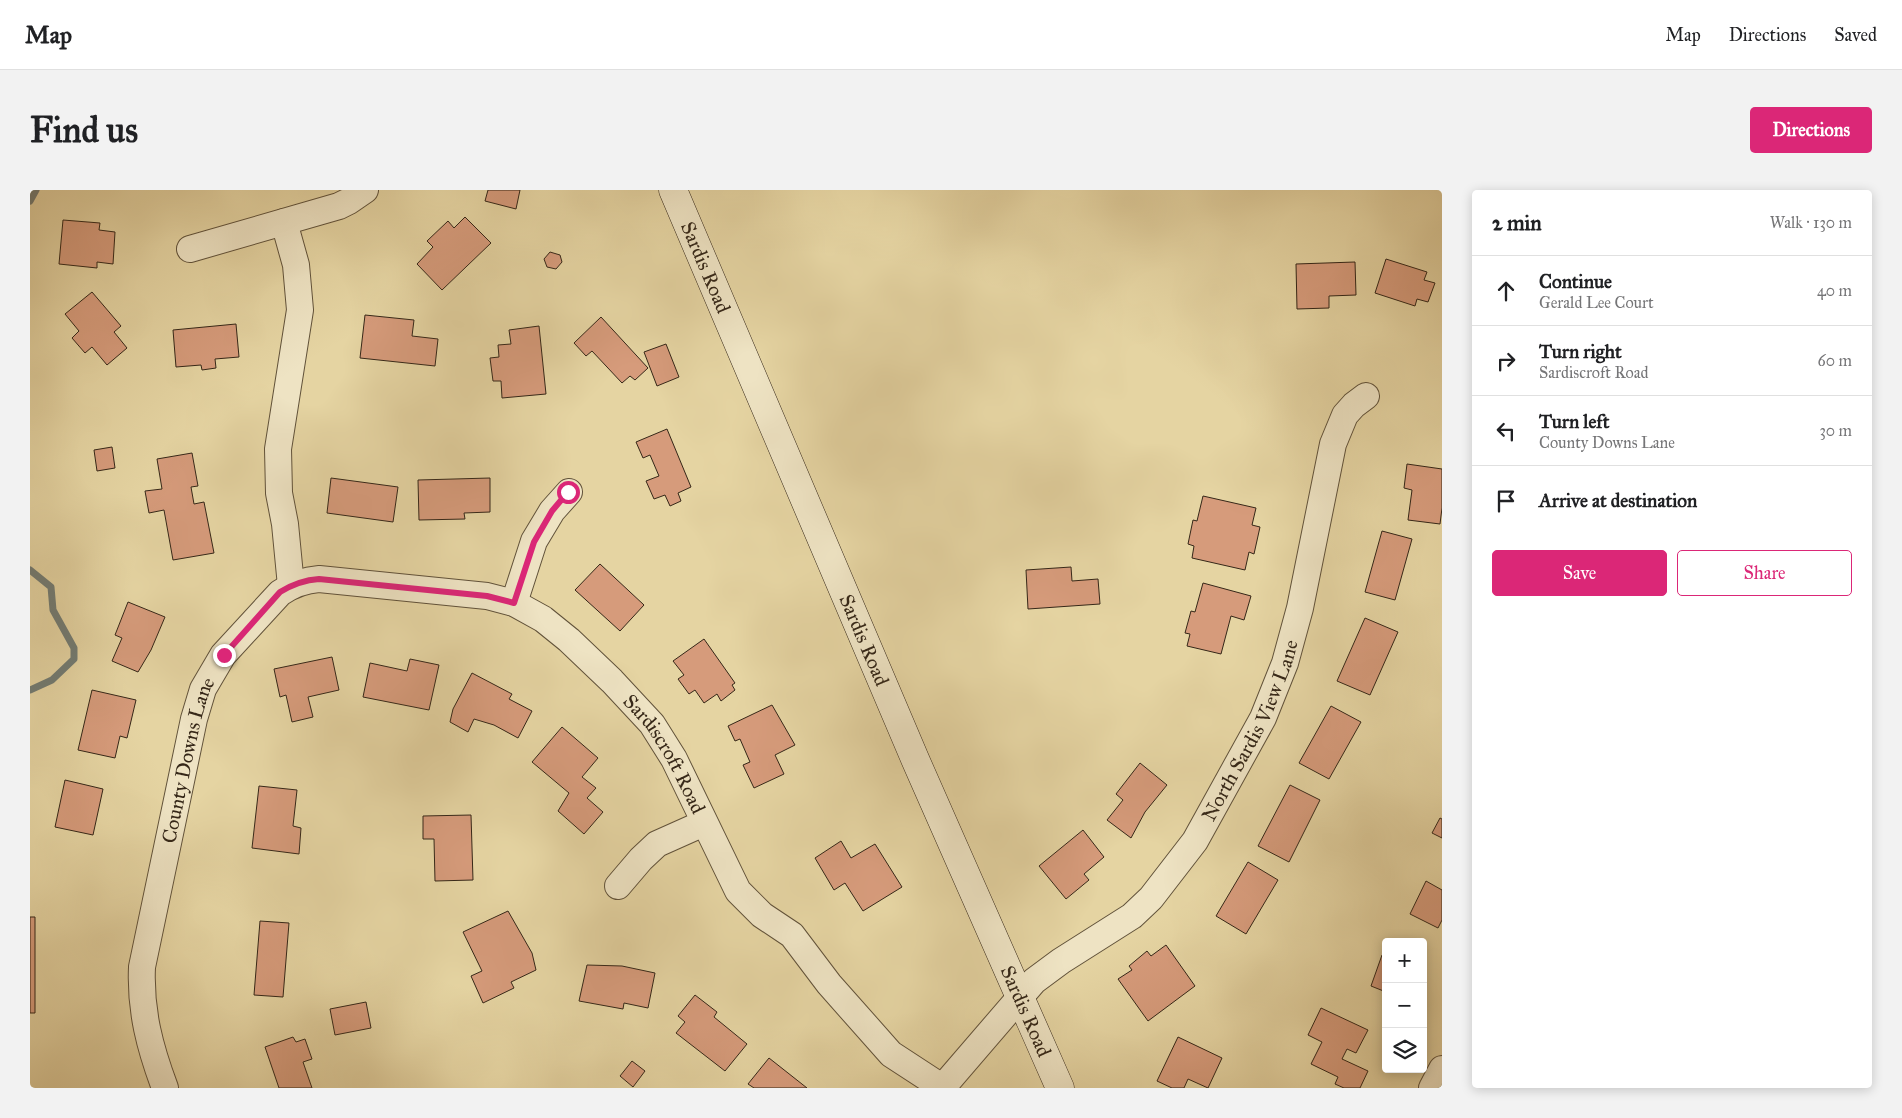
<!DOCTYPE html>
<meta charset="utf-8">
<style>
:root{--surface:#fff;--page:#f2f2f2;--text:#202124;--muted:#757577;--line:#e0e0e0;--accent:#db2777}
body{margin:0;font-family:"IM FELL Great Primer",serif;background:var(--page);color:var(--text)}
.controls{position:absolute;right:15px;bottom:15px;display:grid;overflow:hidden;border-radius:5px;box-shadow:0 2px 12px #0003}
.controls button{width:45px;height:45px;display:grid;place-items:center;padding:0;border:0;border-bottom:1px solid var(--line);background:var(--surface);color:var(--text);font:25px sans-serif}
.stop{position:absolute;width:15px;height:15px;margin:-11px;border:4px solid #db2777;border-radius:50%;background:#fff}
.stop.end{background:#db2777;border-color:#fff;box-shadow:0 1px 5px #0008}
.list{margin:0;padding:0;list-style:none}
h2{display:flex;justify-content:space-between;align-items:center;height:65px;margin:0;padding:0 20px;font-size:21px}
h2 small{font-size:16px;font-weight:400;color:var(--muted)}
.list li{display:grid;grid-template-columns:32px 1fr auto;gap:15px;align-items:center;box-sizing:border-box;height:70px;padding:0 20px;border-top:1px solid var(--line)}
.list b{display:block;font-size:19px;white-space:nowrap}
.list p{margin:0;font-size:16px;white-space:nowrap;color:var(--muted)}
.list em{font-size:16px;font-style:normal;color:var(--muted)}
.actions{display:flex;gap:10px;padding:15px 20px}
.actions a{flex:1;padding:11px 0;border:1px solid var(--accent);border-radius:5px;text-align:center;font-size:18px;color:var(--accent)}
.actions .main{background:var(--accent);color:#fff}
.icon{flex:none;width:28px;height:28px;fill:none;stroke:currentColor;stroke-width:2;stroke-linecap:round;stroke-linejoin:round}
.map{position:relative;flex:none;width:1412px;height:898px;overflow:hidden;border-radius:5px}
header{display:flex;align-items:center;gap:30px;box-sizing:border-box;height:70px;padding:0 25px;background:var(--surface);border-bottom:1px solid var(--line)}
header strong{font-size:24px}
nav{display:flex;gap:28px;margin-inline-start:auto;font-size:18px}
.intro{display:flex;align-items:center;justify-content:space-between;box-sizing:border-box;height:120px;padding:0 30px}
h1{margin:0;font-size:35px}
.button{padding:12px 22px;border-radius:5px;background:var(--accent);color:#fff;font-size:18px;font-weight:700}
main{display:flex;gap:30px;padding:0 30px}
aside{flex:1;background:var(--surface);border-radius:5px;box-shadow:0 2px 12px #0003}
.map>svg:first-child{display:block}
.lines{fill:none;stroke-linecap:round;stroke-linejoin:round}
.stream{stroke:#727c74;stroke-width:7}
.building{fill:#d69b7b;stroke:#352718}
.minor-casing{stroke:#61523a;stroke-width:28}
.secondary-casing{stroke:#352718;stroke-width:29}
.minor{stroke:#eee3c3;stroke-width:26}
.secondary{stroke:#eee3c3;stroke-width:28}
.route{stroke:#db2777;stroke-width:6}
.labels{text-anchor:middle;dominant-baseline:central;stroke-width:5;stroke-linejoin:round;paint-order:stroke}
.street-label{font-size:20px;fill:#352718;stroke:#eee3c3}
</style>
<header>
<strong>Map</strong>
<nav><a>Map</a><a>Directions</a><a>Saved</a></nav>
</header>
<div class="intro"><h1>Find us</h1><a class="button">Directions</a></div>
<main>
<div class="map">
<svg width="1412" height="898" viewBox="0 0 1412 898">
<rect width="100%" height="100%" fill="#e5d4a2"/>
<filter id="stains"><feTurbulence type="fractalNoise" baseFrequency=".004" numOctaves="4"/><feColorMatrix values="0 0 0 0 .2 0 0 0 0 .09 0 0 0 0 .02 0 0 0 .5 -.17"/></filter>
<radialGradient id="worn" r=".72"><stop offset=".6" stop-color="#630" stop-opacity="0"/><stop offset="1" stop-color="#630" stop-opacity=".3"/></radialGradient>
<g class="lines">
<!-- stream -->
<path class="stream" d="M0 11 6 0
M0 380 21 397 23 420 44 458V469L22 490 0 500"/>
</g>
<!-- building -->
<path class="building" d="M458 0H490L486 19 455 11Z
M435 27 461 53 412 100 387 74 403 57 397 51 418 31 424 38Z
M33 30 70 33 69 40 85 42 83 74 67 72V78L29 74Z
M520 62 530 65 532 72 526 79 517 77 514 69Z
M1356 69 1397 82 1394 90 1405 93 1398 112 1387 109 1385 116 1345 103Z
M1325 72 1326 105 1299 106V118L1267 119 1266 74Z
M62 102 91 136 84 142 97 158 77 175 62 157 55 163 42 148 49 141 35 124Z
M335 125 384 130 382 146 408 149 405 176 330 168Z
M571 127 618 178 605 190 600 186 592 193 562 161 556 166 544 153Z
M206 134 209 167 185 169 186 178 172 180 171 175 146 177 143 140Z
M509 136 516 204 472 208 471 191H463L460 168 469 167 468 155 481 154 479 140Z
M636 154 649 187 627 196 614 162Z
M637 239 661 297 648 303 651 311 640 316 635 305 624 309 616 291 629 286 620 265 613 268 606 252Z
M82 257 85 278 67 281 64 260Z
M162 263 168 296 161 297 164 314 174 312 184 363 143 370 134 320 119 323 115 301 132 299 127 269Z
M1377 274 1412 279V318L1410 334 1378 330 1382 300 1374 298Z
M301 288 368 297 363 332 297 323Z
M460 288V322L434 323 435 329 389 330 388 290Z
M1173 306 1226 318 1222 335 1230 337 1224 364 1219 362 1215 380 1162 368 1164 356 1158 354 1163 330 1167 331Z
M1352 341 1382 349 1365 410 1335 402Z
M570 374 614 415 590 441 545 400Z
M1041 377 1042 391 1068 389 1070 414 998 419 996 380Z
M1173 393 1221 406 1214 430 1201 426 1191 464 1157 456 1160 444 1155 443 1161 421 1165 422Z
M98 412 135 427 121 460 108 482 82 471 92 448 85 445Z
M1335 428 1368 442 1340 505 1307 491Z
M674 449 705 493 702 495 705 500 691 511 687 504 674 513 665 500 659 504 648 489 654 485 643 471Z
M302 467 309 500 278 507 283 527 262 532 256 505 250 507 244 479Z
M380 469 409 475 399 520 333 507 340 473 377 481Z
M442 483 482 504 479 509 502 521 488 548 464 535 444 529 438 542 420 532 423 519Z
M62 500 106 510 97 548 90 546 85 568 48 560Z
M742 515 765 555 745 565 754 584 724 598 713 575 720 572 710 549 705 551 698 536Z
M1301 516 1331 532 1299 589 1269 573Z
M532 537 568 568 552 587 566 598 557 608 573 622 554 644 528 621 539 603 502 572Z
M1110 573 1137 595 1115 622 1101 648 1077 630 1093 610 1086 604Z
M35 590 73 599 63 645 25 637Z
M1260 595 1290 610 1259 672 1228 656Z
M229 596 267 600 263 636 271 638 269 664 222 658Z
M441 625 443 690 405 691 404 649H393V626Z
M1410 628 1412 629V648L1402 643Z
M1053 640 1074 667 1054 684 1059 690 1036 709 1009 676Z
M811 651 821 668 845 654 872 697 833 721 815 693 804 700 785 668Z
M1218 672 1248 690 1216 744 1186 726Z
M1396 691 1412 700V730L1408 738 1380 724Z
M478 721 502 763 506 780 481 792 484 798 453 813 441 786 452 781 433 742Z
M0 727H5V823H0Z
M230 731 259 733 253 807 224 805Z
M1136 755 1165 796 1118 831 1088 789 1102 780 1099 776 1117 761 1121 766Z
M1352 765 1356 767V802L1341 796Z
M557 775 592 776 625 783 618 818 594 813 593 819 549 811Z
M665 805 687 822 684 827 717 854 695 881 646 843 655 832 648 826Z
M336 812 341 838 305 845 300 819Z
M1291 818 1338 840 1326 863 1317 859 1312 869 1338 881 1330 898H1314L1305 894 1308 887 1281 874 1292 852 1278 845Z
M263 847 266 852 275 849 282 869 273 872 282 898H249L235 857Z
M1148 847 1192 868 1178 898 1158 889 1154 898H1142L1127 891Z
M739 868 777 898H724L718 894Z
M602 871 615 881 603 897 590 886Z"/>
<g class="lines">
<defs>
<g id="minor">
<path d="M254 32 266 75 270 120 248 259 249 303 255 334 261 396"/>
<path d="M160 59 309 16 319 11 335 0"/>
<path d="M484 413 504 351 522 321 539 302"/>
<path d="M588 696 611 669 627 654 674 633"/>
<path id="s1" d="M135 898C120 858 110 821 112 777L164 529 173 499 193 465 250 403C263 394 274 390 289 389L457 406 484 413 513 429 539 450 582 491 622 534 644 569 708 701 732 725 762 745 799 794 861 864 913 898"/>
<path id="s2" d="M912 898 1004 791 1031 771 1102 726 1121 708 1165 651 1233 528 1255 473 1270 418 1303 254 1315 225 1324 215 1336 206"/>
<path d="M1402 898 1412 879"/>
</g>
<g id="secondary">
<path id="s3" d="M643 0 885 569 1030 898"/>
</g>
</defs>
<!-- minor casing -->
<use href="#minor" class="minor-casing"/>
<!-- secondary casing -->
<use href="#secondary" class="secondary-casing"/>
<!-- minor -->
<use href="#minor" class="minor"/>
<!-- secondary -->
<use href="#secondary" class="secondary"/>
</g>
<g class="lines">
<!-- route -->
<path class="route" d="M194 465 250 402C263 394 274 390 289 389L457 406 484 413 504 352 522 321 538 302"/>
</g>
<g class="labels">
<!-- street labels -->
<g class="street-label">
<text stroke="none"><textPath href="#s3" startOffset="84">Sardis Road</textPath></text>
<text stroke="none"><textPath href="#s3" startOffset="489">Sardis Road</textPath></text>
<text stroke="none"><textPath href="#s2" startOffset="481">North Sardis View Lane</textPath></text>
<text stroke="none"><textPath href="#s1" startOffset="988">Sardiscroft Road</textPath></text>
<text stroke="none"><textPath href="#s1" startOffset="336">County Downs Lane</textPath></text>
<text stroke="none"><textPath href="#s3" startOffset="894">Sardis Road</textPath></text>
</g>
</g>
<rect width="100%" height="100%" filter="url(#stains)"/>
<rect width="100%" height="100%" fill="url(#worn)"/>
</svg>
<div class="controls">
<button>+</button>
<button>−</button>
<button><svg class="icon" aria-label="layers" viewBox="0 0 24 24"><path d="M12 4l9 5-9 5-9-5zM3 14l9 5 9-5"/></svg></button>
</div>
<div class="stop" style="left:538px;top:302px"></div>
<div class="stop end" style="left:194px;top:465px"></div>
</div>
<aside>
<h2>2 min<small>Walk · 130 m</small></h2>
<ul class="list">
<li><svg class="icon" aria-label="ahead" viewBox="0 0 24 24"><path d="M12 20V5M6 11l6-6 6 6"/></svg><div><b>Continue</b><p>Gerald Lee Court</p></div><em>40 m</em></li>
<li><svg class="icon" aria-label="right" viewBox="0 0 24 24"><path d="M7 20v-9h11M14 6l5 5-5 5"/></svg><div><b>Turn right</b><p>Sardiscroft Road</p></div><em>60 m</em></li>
<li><svg class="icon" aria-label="left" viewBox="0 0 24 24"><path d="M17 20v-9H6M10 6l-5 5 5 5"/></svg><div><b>Turn left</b><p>County Downs Lane</p></div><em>30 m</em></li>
<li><svg class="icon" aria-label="arrive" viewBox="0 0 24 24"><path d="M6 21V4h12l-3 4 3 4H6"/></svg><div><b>Arrive at destination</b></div></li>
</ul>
<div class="actions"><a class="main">Save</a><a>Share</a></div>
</aside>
</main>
